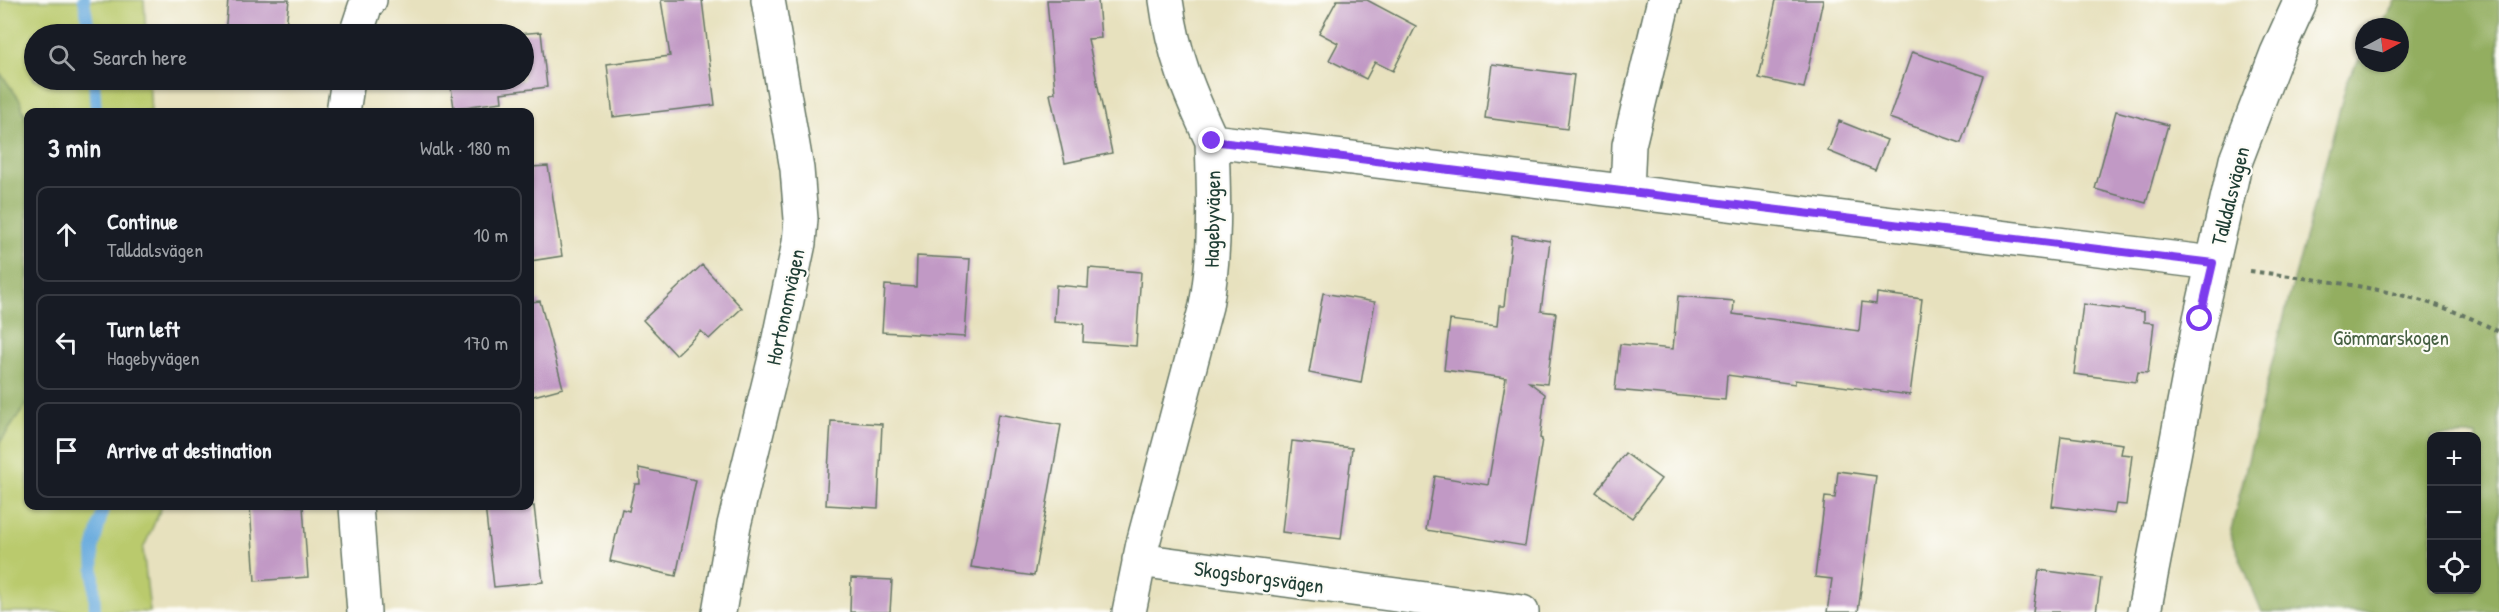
<!DOCTYPE html>
<meta charset="utf-8">
<style>
:root{--surface:#171b24;--page:#242831;--text:#f1f3f6;--muted:#9ea1a6;--line:#363941}
body{margin:0;font-family:"Patrick Hand",sans-serif;background:var(--page);color:var(--text)}
.controls{position:absolute;right:18px;bottom:18px;display:grid;overflow:hidden;border-radius:12px;box-shadow:0 2px 4px #0004}
.controls button{width:54px;height:54px;display:grid;place-items:center;padding:0;border:0;border-bottom:2px solid var(--line);background:var(--surface);color:var(--text);font:30px sans-serif}
.compass{position:absolute;left:2355px;top:18px;width:54px;height:54px;border-radius:50%;background:var(--surface);box-shadow:0 2px 4px #0004;rotate:83deg}
.stop{position:absolute;width:18px;height:18px;margin:-14px;border:4px solid #7c3aed;border-radius:50%;background:#fff}
.stop.end{background:#7c3aed;border-color:#fff;box-shadow:0 2px 6px #0008}
.list{margin:0;padding:0;list-style:none}
h2{display:flex;justify-content:space-between;align-items:center;height:78px;margin:0;padding:0 24px;font-size:26px}
h2 small{font-size:20px;font-weight:400;color:var(--muted)}
.list li{display:grid;grid-template-columns:39px 1fr auto;gap:18px;align-items:center;box-sizing:border-box;height:96px;margin:0 12px 12px;padding:0 12px;border:2px solid var(--line);border-radius:12px}
.list b{display:block;font-size:22px;white-space:nowrap}
.list p{margin:0;font-size:20px;white-space:nowrap;color:var(--muted)}
.list em{font-size:20px;font-style:normal;color:var(--muted)}
.icon{flex:none;width:33px;height:33px;fill:none;stroke:currentColor;stroke-width:2;stroke-linecap:round;stroke-linejoin:round}
.map{position:relative;flex:none;width:2499px;height:612px;overflow:hidden}
.search{position:absolute;background:var(--surface);box-shadow:0 2px 4px #0004;left:24px;top:24px;width:510px;height:66px;display:flex;align-items:center;gap:15px;box-sizing:border-box;padding:0 21px;border-radius:33px;color:var(--muted);font-size:22px}
.panel{position:absolute;background:var(--surface);box-shadow:0 2px 4px #0004;left:24px;top:108px;width:510px;height:402px;border-radius:12px}
.map>svg:first-child{display:block}
.green{fill:#baca6d;stroke:#6c8450;stroke-width:1.5}
.forest{fill:#93ae60;stroke:#59764a;stroke-width:1.5;fill-rule:evenodd}
.lines{fill:none;stroke-linecap:round;stroke-linejoin:round}
.stream{stroke:#6aacde;stroke-width:12}
.building{fill:#c199c5}
.minor-casing{stroke:#657664;stroke-width:36}
.path{stroke:#657664;stroke-width:4;stroke-dasharray:4.5 4.5;stroke-linecap:butt}
.minor{stroke:#fff;stroke-width:33}
.route{stroke:#7c3aed;stroke-width:8}
.labels{text-anchor:middle;dominant-baseline:central;stroke-width:4.5;stroke-linejoin:round;paint-order:stroke}
.street-label{font-size:21px;fill:#1f3d34;stroke:#fdfcf7}
.park-label{font-size:21px;fill:#466042;stroke:#fdfcf7}
</style>
<div class="map">
<svg width="2499" height="612" viewBox="0 0 2499 612">
<rect width="100%" height="100%" fill="#fdfcf7"/>
<filter id="ink" filterUnits="userSpaceOnUse"><feTurbulence type="fractalNoise" baseFrequency=".0167" numOctaves="2"/><feDisplacementMap in="SourceGraphic" scale="12" xChannelSelector="R" yChannelSelector="G"/><feConvolveMatrix kernelMatrix="1 2 1 2 8 2 1 2 1" color-interpolation-filters="sRGB"/></filter>
<filter id="wash" filterUnits="userSpaceOnUse"><feTurbulence type="fractalNoise" baseFrequency=".008" numOctaves="4" result="noise"/><feDisplacementMap in="SourceGraphic" scale="24" xChannelSelector="R" yChannelSelector="G"/><feGaussianBlur stdDeviation="1.35" result="paint"/><feColorMatrix in="noise" values="0 0 0 0 0 0 0 0 0 0 0 0 0 0 0 0 0 1.4 0 .05"/><feComposite in="paint" operator="in"/></filter>
<g filter="url(#wash)">
<rect width="100%" height="100%" fill="#e7e1be"/>
<!-- green -->
<path class="green" d="M0 0H144L146 34H34V80H149L151 112H28V125L20 100 0 73Z
M28 402V506H162L143 549 150 612H0V442Z"/>
<!-- forest -->
<path class="forest" d="M2396 0H2499V612H2262L2230 534 2271 366 2348 78 2364 52V63H2400V27H2379ZM2432 436H2476V590H2432Z
M0 73 20 100 28 127V402L0 442Z"/>
<g class="lines">
<!-- stream -->
<path class="stream" d="M84 0 90 34
M94 80 96 112
M95 612 93 550 104 506"/>
</g>
<g id="blocks">
<!-- building -->
<path class="building" d="M228 0H289L285 34H225Z
M661 0H702L715 105 613 117 607 64 670 56Z
M1047 0H1098L1101 38 1088 39 1112 153 1065 163 1050 94 1055 93Z
M1337 0H1367L1416 26 1393 71 1375 62 1366 79 1329 60 1338 43 1319 33Z
M1776 0H1823L1804 88 1759 78Z
M541 32 547 87 501 93 502 102 454 108 450 80H524V34H516Z
M1912 52 1984 76 1961 143 1889 118Z
M1492 64 1574 75 1567 129 1485 118Z
M2116 111 2168 125 2146 203 2095 189Z
M1839 121 1887 140 1875 170 1828 151Z
M548 166 562 256 530 261V167Z
M1512 235 1550 241 1541 311 1556 313 1547 384 1529 382 1545 394 1540 438 1542 439 1525 546 1426 530 1435 476 1488 485 1506 378 1444 370 1450 320 1497 326 1499 306H1504Z
M917 256 970 259 965 337 882 332 885 285 916 287Z
M702 265 742 308 709 339 701 331 676 355 643 320Z
M1089 268 1141 272 1136 346 1083 342 1084 324 1054 322 1056 285 1088 288Z
M1323 293 1375 302 1361 383 1309 373Z
M1877 293 1922 299 1910 395 1795 380V384L1727 375 1725 400 1615 390 1620 344 1673 349 1678 296 1734 301 1733 314 1859 331 1862 302 1876 304Z
M540 301 563 388 530 397V302Z
M2083 304 2144 312V322L2154 323 2148 373 2138 372 2136 382 2074 374Z
M998 414 1061 425 1034 576 971 567Z
M831 421 882 424 878 508 826 505Z
M2061 436 2123 444 2121 454 2132 455 2126 505 2116 504 2114 514 2052 506Z
M1292 441 1352 448 1341 539 1282 532Z
M1625 453 1661 479 1632 518 1596 492Z
M639 468 696 480 676 576 610 561 622 509 629 511 635 484H640Z
M1838 471 1876 476 1858 612H1827L1832 579 1815 577 1825 497 1835 498Z
M250 506H303L308 577 255 581Z
M485 506H534L543 582 494 587Z
M2039 570 2101 578 2096 612H2033Z
M851 578 892 580 890 612H850Z"/>
</g>
</g>
<g filter="url(#ink)">
<use href="#blocks" fill-opacity="0" stroke="#657664" stroke-width="1.5"/>
<g class="lines">
<defs>
<path id="minor" d="M1166 0C1173 54 1189 92 1212 141
M356 34 365 7 370 0
M343 112 348 80
M1627 191 1629 145 1664 0
M356 506 364 612
M1139 560 1522 612
M719 612 734 525 774 362 799 243 801 219 797 169 768 0
M1129 612 1143 543 1206 306C1216 251 1214 196 1212 141L2213 263
M2144 612 2200 319 2236 160 2277 53 2301 0"/>
</defs>
<!-- minor casing -->
<use href="#minor" class="minor-casing"/>
<!-- path -->
<path class="path" d="M2250 271C2335 282 2422 290 2499 332"/>
<!-- minor -->
<use href="#minor" class="minor"/>
</g>
</g>
<g class="lines" filter="url(#ink)">
<!-- route -->
<path class="route" d="M1212 141 2213 263 2200 319"/>
</g>
<g class="labels">
<!-- street labels -->
<g class="street-label">
<text transform="translate(2230 196) rotate(-76)">Talldalsvägen</text>
<text transform="translate(1212 219) rotate(-89)">Hagebyvägen</text>
<text transform="translate(785 307) rotate(-78)">Hortonomvägen</text>
<text transform="translate(1259 577) rotate(8)">Skogsborgsvägen</text>
</g>
<!-- park labels -->
<g class="park-label">
<text x="2391" y="337">Gömmarskogen</text>
</g>
</g>
</svg>
<div class="controls">
<button>+</button>
<button>−</button>
<button><svg class="icon" aria-label="locate" viewBox="0 0 24 24"><circle cx="12" cy="12" r="6"/><path d="M12 2v4M12 18v4M2 12h4M18 12h4"/></svg></button>
</div>
<svg class="compass" viewBox="-18 -18 36 36"><path d="M0-13l5 13h-10z" fill="#e53935"/><path d="M0 13l5-13h-10z" fill="#9ea1a6"/></svg>
<div class="stop" style="left:2200px;top:319px"></div>
<div class="stop end" style="left:1212px;top:141px"></div>
<div class="search"><svg class="icon" aria-label="search" viewBox="0 0 24 24"><circle cx="10" cy="10" r="6"/><path d="M15 15l6 6"/></svg>Search here</div>
<section class="panel">
<h2>3 min<small>Walk · 180 m</small></h2>
<ul class="list">
<li><svg class="icon" aria-label="ahead" viewBox="0 0 24 24"><path d="M12 20V5M6 11l6-6 6 6"/></svg><div><b>Continue</b><p>Talldalsvägen</p></div><em>10 m</em></li>
<li><svg class="icon" aria-label="left" viewBox="0 0 24 24"><path d="M17 20v-9H6M10 6l-5 5 5 5"/></svg><div><b>Turn left</b><p>Hagebyvägen</p></div><em>170 m</em></li>
<li><svg class="icon" aria-label="arrive" viewBox="0 0 24 24"><path d="M6 21V4h12l-3 4 3 4H6"/></svg><div><b>Arrive at destination</b></div></li>
</ul>
</section>
</div>
